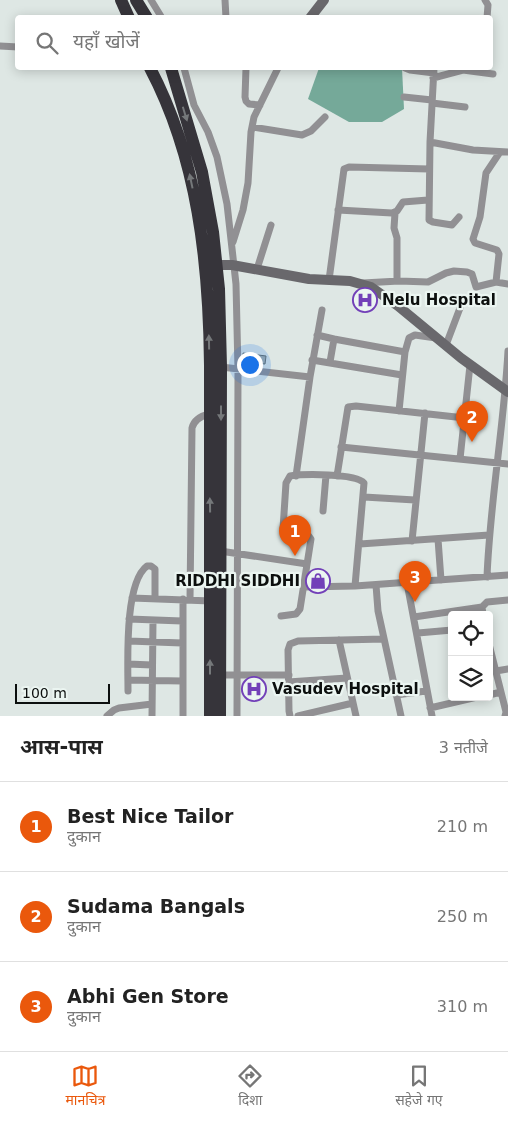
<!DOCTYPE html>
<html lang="hi">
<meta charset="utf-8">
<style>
:root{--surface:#fff;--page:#f6f6f6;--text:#222;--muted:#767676;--line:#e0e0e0;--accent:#ea580c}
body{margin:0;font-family:"DejaVu Sans","Noto Sans Devanagari",sans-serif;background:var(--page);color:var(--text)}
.controls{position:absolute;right:15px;bottom:15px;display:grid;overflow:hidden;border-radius:5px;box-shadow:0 2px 12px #0003}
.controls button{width:45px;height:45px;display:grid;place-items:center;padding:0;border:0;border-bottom:1px solid var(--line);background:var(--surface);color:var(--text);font:25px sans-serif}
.scale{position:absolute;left:15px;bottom:12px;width:95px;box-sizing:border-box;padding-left:5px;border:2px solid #0c0f0e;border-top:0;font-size:14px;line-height:18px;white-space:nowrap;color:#0c0f0e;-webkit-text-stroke:4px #ebf5f1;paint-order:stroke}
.you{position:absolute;left:249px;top:364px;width:18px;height:18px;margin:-12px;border:4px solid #fff;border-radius:50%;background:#1a73e8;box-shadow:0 0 0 8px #1a73e833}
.badge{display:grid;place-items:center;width:32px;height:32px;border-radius:50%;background:var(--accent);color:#fff;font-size:16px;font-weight:700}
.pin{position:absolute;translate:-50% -41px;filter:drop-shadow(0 1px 2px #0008)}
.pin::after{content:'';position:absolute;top:26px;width:18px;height:15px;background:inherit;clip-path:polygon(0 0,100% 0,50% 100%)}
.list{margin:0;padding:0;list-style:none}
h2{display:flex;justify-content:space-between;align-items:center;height:65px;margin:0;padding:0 20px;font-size:21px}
h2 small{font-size:16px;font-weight:400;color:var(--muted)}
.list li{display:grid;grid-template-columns:32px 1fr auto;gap:15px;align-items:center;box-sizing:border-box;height:90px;padding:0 20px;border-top:1px solid var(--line)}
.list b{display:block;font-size:19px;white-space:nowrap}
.list p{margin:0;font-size:16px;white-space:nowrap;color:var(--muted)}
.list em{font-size:16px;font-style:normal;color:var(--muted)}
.icon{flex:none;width:28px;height:28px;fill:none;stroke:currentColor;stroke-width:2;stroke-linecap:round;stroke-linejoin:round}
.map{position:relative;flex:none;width:508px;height:716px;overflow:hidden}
.search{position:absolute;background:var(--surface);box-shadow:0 2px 12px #0003;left:15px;right:15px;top:15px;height:55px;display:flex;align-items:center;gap:12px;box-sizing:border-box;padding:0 18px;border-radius:5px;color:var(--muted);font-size:19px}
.sheet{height:335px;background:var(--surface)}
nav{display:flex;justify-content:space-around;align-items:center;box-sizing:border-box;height:70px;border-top:1px solid var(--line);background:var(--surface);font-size:14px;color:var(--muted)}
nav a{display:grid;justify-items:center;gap:2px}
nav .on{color:var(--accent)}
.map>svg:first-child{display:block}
.water{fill:#75a999}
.building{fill:#a4adaa;stroke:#646c69}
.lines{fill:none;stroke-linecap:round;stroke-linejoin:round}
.street{stroke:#919093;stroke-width:7}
.secondary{stroke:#69686c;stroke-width:10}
.highway{stroke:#36343a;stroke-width:12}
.oneway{fill:#75787a}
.labels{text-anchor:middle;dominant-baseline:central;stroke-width:4.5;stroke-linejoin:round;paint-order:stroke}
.poi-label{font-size:15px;font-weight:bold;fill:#0c0f0e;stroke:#ebf5f1;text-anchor:start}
</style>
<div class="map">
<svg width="508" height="716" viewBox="0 0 508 716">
<rect width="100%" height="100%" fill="#dee7e4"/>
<!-- water -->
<path class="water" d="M319 68H402L404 109 382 122H349L308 99Z"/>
<!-- building -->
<path class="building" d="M362 292 375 298 370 309 357 304Z
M243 353 266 356 265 364 243 362Z
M248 684 264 686 262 694 247 692Z"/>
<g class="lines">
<!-- street -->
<path class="street" d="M151 0 162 18
M225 0 226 18
M485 0 488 5 487 18
M0 46 18 47
M184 68 194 105 208 132 217 157 227 204 236 284 238 370 237 716
M246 68 245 97 246 101 249 104 260 105
M405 68 410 70 434 73
M434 68 430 142 473 150 508 152
M433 78 463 70 493 74
M404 97 432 100
M432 103 465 107
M252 127 302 135 311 131 325 117
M430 142 429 220 433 222 452 225 459 217
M338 210 392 213 397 211 403 202 428 200
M395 213 394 228 397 238V281
M233 242 243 210 248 183 251 132 254 117 278 68
M257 269 271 225
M329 280 344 169 349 167 429 169
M496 282 499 254 497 250 475 243 473 239 480 217 486 173 500 152
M363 283 399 281 428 282 446 273 454 271 467 272 472 274 476 287 496 282 508 284
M317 335 334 339
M446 345 463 300
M312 360 402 375
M330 362 334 339 405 352
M221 367 310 377
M399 411 405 352 409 338 415 335 436 338
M341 447 508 464
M460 459 470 365
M296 476 310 377 322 310
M337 476 348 407 356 406 465 418
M364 497 415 500
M323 511 326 475
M438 539 441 580
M412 541 425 413
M360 544 489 535
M220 551 307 564
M487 577C490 501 504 426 508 351
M407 583 432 716
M376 585 378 611 401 716
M304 587 355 586 508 575
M132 598 211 601
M183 599V716
M190 600 192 428C194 420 201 416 209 414
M483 615 482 607 487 602 508 600
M281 616 296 614 300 609 311 539 308 535 287 532 283 529 286 483 290 476C303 474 355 473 364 483L355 586
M414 617 482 607
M129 619 182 621
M418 633 452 630
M339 640 356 716
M129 641 182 643
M489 644 506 712 505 716
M128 664 152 665
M496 671 508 669
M220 675H289
M128 680 182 681
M288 682 347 678
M128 691C128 663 124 583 147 566H151L155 569V599
M396 695 426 691
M489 695 501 692
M430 708 477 697
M107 716 114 710 119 708 152 704
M152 716 153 620
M290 716 289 711 288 650 290 644 298 641 384 639
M298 716 353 703"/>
<!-- secondary -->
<path class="secondary" d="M310 18 324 0
M217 265H232L309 279 350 281 371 287 398 306 461 358 508 392"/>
<!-- highway -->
<path class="highway" d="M121 0 129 18
M136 0 147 18
M150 68C198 159 209 263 210 365V716
M171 68 202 172 213 232 219 289 221 367 220 716"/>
</g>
<!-- one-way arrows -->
<defs><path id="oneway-solid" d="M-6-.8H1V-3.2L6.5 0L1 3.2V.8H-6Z" transform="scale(1.25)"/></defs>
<g class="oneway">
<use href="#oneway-solid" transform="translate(185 114) rotate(73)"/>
<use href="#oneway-solid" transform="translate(191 181) rotate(-102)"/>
<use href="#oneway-solid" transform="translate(209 342) rotate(-91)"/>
<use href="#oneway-solid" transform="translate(221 413) rotate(90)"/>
<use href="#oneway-solid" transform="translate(210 505) rotate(-91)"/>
<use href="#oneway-solid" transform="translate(210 667) rotate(-90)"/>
</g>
<!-- icons -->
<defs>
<symbol id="hospital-ring" viewBox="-11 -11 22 22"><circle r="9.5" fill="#ebf5f1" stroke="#7240b8" stroke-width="1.5"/><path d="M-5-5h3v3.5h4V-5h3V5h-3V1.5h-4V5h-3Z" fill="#7240b8"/></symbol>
<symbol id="shop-ring" viewBox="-11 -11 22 22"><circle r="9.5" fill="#ebf5f1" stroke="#7240b8" stroke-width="1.5"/><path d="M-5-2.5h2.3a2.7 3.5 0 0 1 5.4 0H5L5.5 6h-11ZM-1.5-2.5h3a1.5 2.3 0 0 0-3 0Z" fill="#7240b8"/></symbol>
</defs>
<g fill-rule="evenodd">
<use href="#hospital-ring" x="351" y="286" width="28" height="28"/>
<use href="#shop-ring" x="304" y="567" width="28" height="28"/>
<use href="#hospital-ring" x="240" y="675" width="28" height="28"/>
</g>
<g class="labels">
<!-- poi labels -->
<g class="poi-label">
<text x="382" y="300">Nelu Hospital</text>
<text x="300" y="581" text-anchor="end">RIDDHI SIDDHI</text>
<text x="272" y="689">Vasudev Hospital</text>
</g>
</g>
</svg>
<div class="controls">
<button><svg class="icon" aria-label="locate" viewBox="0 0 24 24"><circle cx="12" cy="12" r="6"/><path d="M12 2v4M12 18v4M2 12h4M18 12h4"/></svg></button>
<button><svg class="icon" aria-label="layers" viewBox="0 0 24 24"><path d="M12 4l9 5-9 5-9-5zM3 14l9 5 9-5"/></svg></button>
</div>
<div class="scale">100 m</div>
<div class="you"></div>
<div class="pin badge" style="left:295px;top:556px">1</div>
<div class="pin badge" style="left:472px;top:442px">2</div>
<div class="pin badge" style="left:415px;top:602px">3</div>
<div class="search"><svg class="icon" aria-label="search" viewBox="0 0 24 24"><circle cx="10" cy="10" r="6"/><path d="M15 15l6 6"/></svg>यहाँ खोजें</div>
</div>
<section class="sheet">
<h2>आस-पास<small>3 नतीजे</small></h2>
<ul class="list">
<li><span class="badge">1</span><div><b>Best Nice Tailor</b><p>दुकान</p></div><em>210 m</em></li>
<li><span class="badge">2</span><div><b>Sudama Bangals</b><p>दुकान</p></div><em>250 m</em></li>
<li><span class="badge">3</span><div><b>Abhi Gen Store</b><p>दुकान</p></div><em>310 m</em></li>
</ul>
</section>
<nav>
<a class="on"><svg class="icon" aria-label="map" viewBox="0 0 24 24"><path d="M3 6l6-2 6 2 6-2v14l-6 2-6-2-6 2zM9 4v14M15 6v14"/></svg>मानचित्र</a>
<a><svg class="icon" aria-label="directions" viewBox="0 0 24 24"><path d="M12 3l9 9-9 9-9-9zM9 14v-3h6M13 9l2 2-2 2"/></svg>दिशा</a>
<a><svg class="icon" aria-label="saved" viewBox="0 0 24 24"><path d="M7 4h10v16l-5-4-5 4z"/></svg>सहेजे गए</a>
</nav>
